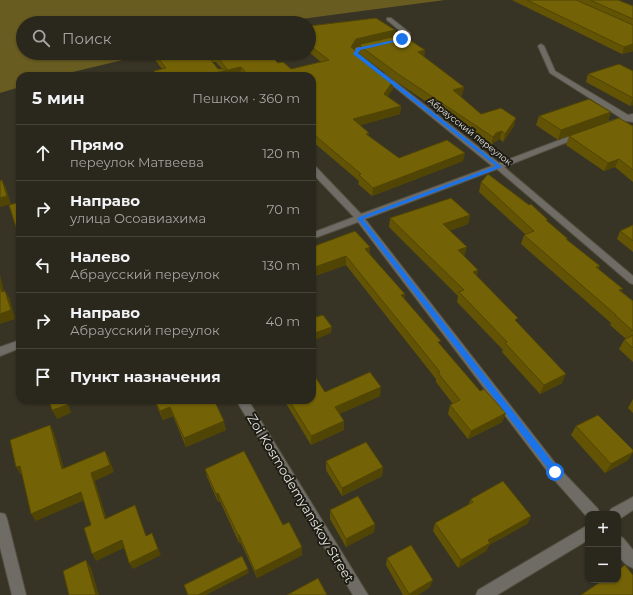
<!DOCTYPE html>
<html lang="ru">
<meta charset="utf-8">
<style>
:root{--surface:#2a271c;--page:#363329;--text:#f1f3f6;--muted:#a5a5a3;--line:#46443b}
body{margin:0;font-family:Montserrat,sans-serif;background:var(--page);color:var(--text)}
.controls{position:absolute;right:12px;bottom:12px;display:grid;overflow:hidden;border-radius:8px;box-shadow:0 1px 3px #0004}
.controls button{width:36px;height:36px;display:grid;place-items:center;padding:0;border:0;border-bottom:1px solid var(--line);background:var(--surface);color:var(--text);font:20px sans-serif}
.stop{position:absolute;width:12px;height:12px;margin:-9px;border:3px solid #1a73e8;border-radius:50%;background:#fff}
.stop.end{background:#1a73e8;border-color:#fff;box-shadow:0 1px 4px #0008}
.list{margin:0;padding:0;list-style:none}
h2{display:flex;justify-content:space-between;align-items:center;height:52px;margin:0;padding:0 16px;font-size:17px}
h2 small{font-size:13px;font-weight:400;color:var(--muted)}
.list li{display:grid;grid-template-columns:26px 1fr auto;gap:12px;align-items:center;box-sizing:border-box;height:56px;padding:0 16px;border-top:1px solid var(--line)}
.list b{display:block;font-size:15px;white-space:nowrap}
.list p{margin:0;font-size:13px;white-space:nowrap;color:var(--muted)}
.list em{font-size:13px;font-style:normal;color:var(--muted)}
.icon{flex:none;width:22px;height:22px;fill:none;stroke:currentColor;stroke-width:2;stroke-linecap:round;stroke-linejoin:round}
.map{position:relative;flex:none;width:633px;height:595px;overflow:hidden}
.search{position:absolute;background:var(--surface);box-shadow:0 1px 3px #0004;left:16px;top:16px;width:300px;height:44px;display:flex;align-items:center;gap:10px;box-sizing:border-box;padding:0 14px;border-radius:22px;color:var(--muted);font-size:15px}
.panel{position:absolute;background:var(--surface);box-shadow:0 1px 3px #0004;left:16px;top:72px;width:300px;height:332px;border-radius:12px}
.map>svg:first-child{display:block}
.green{fill:#695c20}
.lines{fill:none;stroke-linecap:round;stroke-linejoin:round}
.minor-casing{stroke:#545042;stroke-width:2}
.minor{fill:#6e6c65;fill-rule:evenodd}
.wall{fill:#635405;fill-rule:evenodd}
.shaded-wall{fill:#504504}
.building{fill:#736206;stroke:#504504;fill-rule:evenodd}
.route{fill:#1a73e8}
.labels{text-anchor:middle;dominant-baseline:central;stroke-width:4;stroke-linejoin:round;paint-order:stroke}
.far-street-label{font-size:9px;fill:#e6e4db;stroke:#1d1c15}
.near-street-label{font-size:13px;fill:#e6e4db;stroke:#1d1c15}
</style>
<div class="map">
<svg width="633" height="595" viewBox="0 0 633 595">
<rect width="100%" height="100%" fill="#383425"/>
<!-- green -->
<path class="green" d="M0 0H445L301 19 282 23H23V53H152L56 76H20V87L0 93Z"/>
<g class="lines">
<defs>
<path id="minor" d="M387 18H391L410 33V35L404 40 391 42V40L400 38 404 34 387 20Z
M373 44 376 46 375 47 360 50 358 54 366 60V62H362L352 54 356 48Z
M541 44 544 46 555 71 628 115 633 114V122L626 121 614 126H608V122L621 118 550 73 538 46Z
M381 74H385L499 163 578 133H584L585 135 504 167 633 276V284L630 283 497 169 365 219 559 468 598 509 600 514H588V518L551 476 358 222 312 239V233L354 217 312 173V166H315L361 214 492 166 381 76Z
M20 340V348L0 356V347Z
M236 400H248L368 595H353Z
M633 497V510L618 520V514H609L611 509Z
M0 513 5 514 7 519 26 595H12L0 547Z
M588 525V540L497 595H476L478 590Z
M618 536 623 538 633 550V568C617 562 618 550 618 536Z"/>
</defs>
<!-- minor casing -->
<use href="#minor" class="minor-casing"/>
<!-- minor -->
<use href="#minor" class="minor"/>
</g>
<!-- wall -->
<path class="wall" d="M512 0H618L633 6V51L622 54Z
M309 26 395 36 424 57 464 87 462 95 460 96 481 114 514 126 503 142 500 139 494 142 491 146 397 82 360 54 361 45 356 47 354 49 393 81V89L387 96 401 106 400 114 360 125 369 133 368 136 399 158 463 161 372 196 358 184 359 181 312 141V76H243L241 74 234 76H155L154 71 162 69 156 61 154 53 184 57 203 53 248 55 278 63 291 69 321 62 309 52ZM212 62H216L222 69H218Z
M633 71V105L630 106 586 82 588 74Z
M611 112 608 121 558 140 536 125 539 116Z
M633 126V182L615 167 604 171 566 145 569 136Z
M481 182 547 222 568 239 567 240 600 266 598 269 621 291 633 301V362L619 349 624 340 626 339 610 325 611 323 521 244 524 235 525 234 479 192Z
M470 215 468 224 449 231 477 276 517 322 562 383 540 394 502 352 503 350 457 302 458 296 389 227 390 218Z
M633 225V252L617 239 620 231Z
M312 247H370V254L440 345 480 391 506 413 502 422 468 439 448 414 450 405 453 404 436 382V379L346 265 312 277Z
M325 392 380 396 339 414 344 421V430L311 445 284 400H312Z
M633 399V413L628 408Z
M154 400H214L226 430 186 447 173 416 163 420Z
M576 426 633 450V452L628 460 605 473 571 435Z
M326 461 383 467 382 476 342 496 326 470Z
M205 469 283 525 302 555 257 578 241 543H239L220 501 218 502 207 477Z
M471 499 531 516 527 524 489 545 486 551 458 568 433 531 435 523 468 505Z
M330 510 375 524 374 532 346 547 330 519Z
M387 558 430 587 418 595H403L386 565Z"/>
<!-- shaded-wall -->
<path class="shaded-wall" d="M395 30V38L356 47 351 54V47L356 39Z
M633 44V51L622 54 624 47Z
M425 50 424 58 418 52Z
M241 67V74L234 76H208L210 74Z
M393 81V89L384 102V94Z
M464 87 462 95 452 98 453 90Z
M633 98V105L630 106Z
M401 106 400 114 352 128 353 119Z
M611 112 608 121 558 140 561 130Z
M516 118 514 126 503 142 505 134Z
M502 131 500 139 494 142 491 146 493 137 496 133Z
M465 153 463 161 372 196 373 188Z
M619 159 615 167 604 171 608 163Z
M2 180 6 188 11 204 0 207V198Z
M470 215 468 224 441 234 443 224Z
M370 247V257L365 249Z
M467 247 464 257 458 250Z
M346 256V265L312 277V268Z
M478 270 476 280 473 272Z
M0 274 6 300 2 292 0 284Z
M5 291 10 299 15 319 0 324V314Z
M405 294 403 303 401 295Z
M332 327 331 333 312 341V334Z
M566 374 562 383 540 394 544 385Z
M381 387 380 396 335 416V407Z
M66 400H67L71 413 57 419 52 410Z
M170 407 173 416 163 420 160 411Z
M506 413 502 422 468 439 471 431Z
M224 421 226 430 186 447 184 438Z
M344 421V430L311 445V436Z
M50 425 54 433 66 476 62 469Z
M105 451 109 458 114 472 95 481 109 526 105 519 91 473Z
M633 452 628 460 605 473 611 464Z
M20 466 25 473 21 475 16 467Z
M383 467 382 476 342 496V488Z
M81 492 85 500 36 521 31 514Z
M218 493 220 501 218 502 216 494Z
M531 516 527 524 489 545 486 551 458 568 461 560 488 540Z
M375 524 374 532 346 547V539Z
M152 533 161 555 133 569 129 563Z
M238 535H239L241 543H239Z
M122 540 126 547 96 561 92 554Z
M302 547V555L257 578 255 571Z
M86 560 91 568 99 595H96Z
M248 569 249 573 206 595H198Z
M433 580 430 587 418 595H409Z"/>
<!-- building -->
<path class="building" d="M527 0H576L633 25V44L624 47Z
M590 0H618L633 6V19Z
M376 18 395 30 356 39 351 47 393 81 384 94 401 106 353 119 369 133 366 134 399 158 447 140 465 153 373 188 359 175 361 174 312 133V76H249L241 67 210 74 211 75H208V76H158L154 71 166 68 154 53H180L184 57 203 53H246L248 55 258 53H268L278 63 283 62 291 69 329 60 309 45V42L316 40 309 36V26ZM209 54H215L227 69H218L209 58Z
M402 35 425 50 418 52 464 87 453 90 481 114 501 108 516 118 505 134 502 131 496 133 493 137 398 74 360 46 361 44Z
M619 64 633 71V98L588 74Z
M39 75 40 76H32Z
M589 99 611 112 561 130 539 116Z
M619 118 633 126V170L619 159 608 163 569 136Z
M488 174 529 205 531 204 548 220H546L568 239H566L600 266 596 267 623 289 619 290 633 301V331L615 315H616L524 235 534 231 481 182Z
M2 180 7 196 0 198V181Z
M451 198 470 215 443 224 467 247 458 250 478 270 473 272 518 318 515 320 566 374 544 385 505 343 507 342 459 292 464 290 390 218Z
M20 202V237H19L9 205Z
M633 225V241L620 231Z
M355 231 370 247 365 249 405 294 401 295 441 341 438 342 480 391 484 389 506 413 471 431 450 405 460 400 438 373 440 372 346 256 312 268V247Z
M0 284 2 292 5 291 11 310 0 314Z
M312 312 316 317 323 315 332 327 312 334Z
M633 335V348L624 340Z
M312 372 325 392 370 372 381 387 335 407 344 421 311 436 289 400H312Z
M49 400H66L67 405 52 410Z
M155 400H214L224 421 184 438 170 407 160 411Z
M598 415 633 450V452L611 464 576 426Z
M50 425 62 469 105 451 110 465 91 473 105 519 135 505 146 536 152 533 158 549 129 563 122 540 92 554 84 528 91 525 81 492 31 514 20 466 16 467 10 440Z
M366 442 383 467 342 488 326 461Z
M244 451 283 525 289 522 302 547 255 571 239 535H238L218 493 216 494 205 469Z
M503 481 531 516 488 540 490 543 461 560 435 523 473 502 471 499Z
M358 496 375 524 346 539 330 510Z
M411 545 433 580 409 594 387 558Z
M242 556 248 569 198 595H188L184 585Z
M86 560 96 595H69L63 571Z
M625 565 633 575V595H581L603 580H618V570Z
M318 578 327 595H287Z"/>
<!-- route -->
<path class="route" d="M403 38V40L360 50 358 53 502 167 363 219 558 469 560 472 555 475 552 474 357 218 496 166 353 54 357 48Z"/>
<g class="labels">
<!-- far-street labels -->
<g class="far-street-label">
<text transform="translate(470 131) rotate(38)">Абраусский переулок</text>
</g>
<!-- near-street labels -->
<g class="near-street-label">
<text transform="translate(301 498) rotate(59)">Zoi Kosmodemyanskoy Street</text>
</g>
</g>
</svg>
<div class="controls">
<button>+</button>
<button>−</button>
</div>
<div class="stop" style="left:555px;top:472px"></div>
<div class="stop end" style="left:402px;top:39px"></div>
<div class="search"><svg class="icon" aria-label="search" viewBox="0 0 24 24"><circle cx="10" cy="10" r="6"/><path d="M15 15l6 6"/></svg>Поиск</div>
<section class="panel">
<h2>5 мин<small>Пешком · 360 m</small></h2>
<ul class="list">
<li><svg class="icon" aria-label="ahead" viewBox="0 0 24 24"><path d="M12 20V5M6 11l6-6 6 6"/></svg><div><b>Прямо</b><p>переулок Матвеева</p></div><em>120 m</em></li>
<li><svg class="icon" aria-label="right" viewBox="0 0 24 24"><path d="M7 20v-9h11M14 6l5 5-5 5"/></svg><div><b>Направо</b><p>улица Осоавиахима</p></div><em>70 m</em></li>
<li><svg class="icon" aria-label="left" viewBox="0 0 24 24"><path d="M17 20v-9H6M10 6l-5 5 5 5"/></svg><div><b>Налево</b><p>Абраусский переулок</p></div><em>130 m</em></li>
<li><svg class="icon" aria-label="right" viewBox="0 0 24 24"><path d="M7 20v-9h11M14 6l5 5-5 5"/></svg><div><b>Направо</b><p>Абраусский переулок</p></div><em>40 m</em></li>
<li><svg class="icon" aria-label="arrive" viewBox="0 0 24 24"><path d="M6 21V4h12l-3 4 3 4H6"/></svg><div><b>Пункт назначения</b></div></li>
</ul>
</section>
</div>
